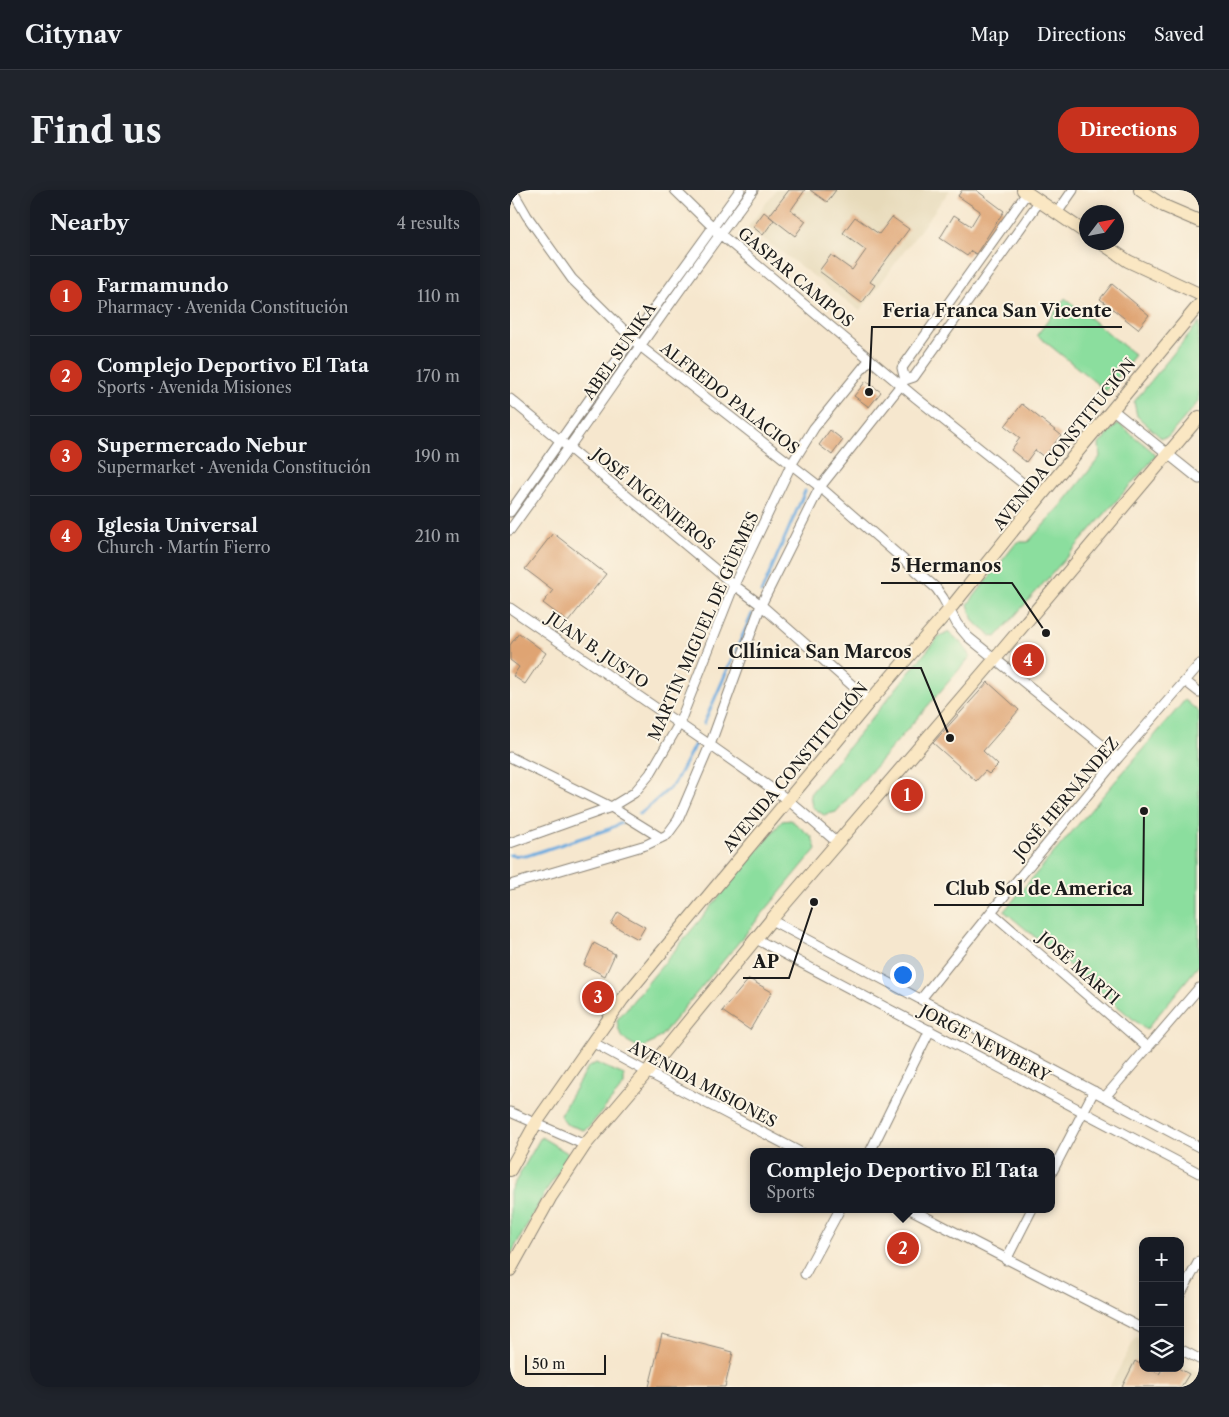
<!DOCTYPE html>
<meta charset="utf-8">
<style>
:root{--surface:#171b24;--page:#20242c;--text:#f1f3f6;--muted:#9ea1a6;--line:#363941;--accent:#c8321e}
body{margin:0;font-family:"Libre Caslon Text",serif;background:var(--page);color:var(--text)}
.controls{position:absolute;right:15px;bottom:15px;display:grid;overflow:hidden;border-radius:10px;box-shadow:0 2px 12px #0003}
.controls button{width:45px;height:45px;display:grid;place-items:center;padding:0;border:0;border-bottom:1px solid var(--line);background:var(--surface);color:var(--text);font:25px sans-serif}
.compass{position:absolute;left:569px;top:15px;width:45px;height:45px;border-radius:50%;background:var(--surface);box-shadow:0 2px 12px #0003;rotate:58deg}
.scale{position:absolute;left:15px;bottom:12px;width:81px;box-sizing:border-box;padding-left:5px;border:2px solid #1c1c1c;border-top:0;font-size:14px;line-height:18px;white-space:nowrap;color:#1c1c1c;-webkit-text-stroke:4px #fcf5e5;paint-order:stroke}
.you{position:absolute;left:392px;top:784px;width:18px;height:18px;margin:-12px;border:4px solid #fff;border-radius:50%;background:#1a73e8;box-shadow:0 0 0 8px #1a73e833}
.badge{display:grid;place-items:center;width:32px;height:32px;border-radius:50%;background:var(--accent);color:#fff;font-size:16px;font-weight:700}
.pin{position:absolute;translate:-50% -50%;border:2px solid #fff;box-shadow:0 1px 5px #0006}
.popup{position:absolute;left:240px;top:958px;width:305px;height:65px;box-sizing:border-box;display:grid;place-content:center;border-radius:10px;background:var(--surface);filter:drop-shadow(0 1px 4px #0005);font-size:16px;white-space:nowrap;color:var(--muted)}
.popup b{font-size:19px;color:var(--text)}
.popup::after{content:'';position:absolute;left:50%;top:100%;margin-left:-10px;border:10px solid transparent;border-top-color:var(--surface)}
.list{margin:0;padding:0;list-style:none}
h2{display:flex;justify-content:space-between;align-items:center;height:65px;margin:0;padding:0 20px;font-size:21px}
h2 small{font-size:16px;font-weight:400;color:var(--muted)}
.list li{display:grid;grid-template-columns:32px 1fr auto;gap:15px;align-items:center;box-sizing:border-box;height:80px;padding:0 20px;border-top:1px solid var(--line)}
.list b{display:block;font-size:19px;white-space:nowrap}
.list p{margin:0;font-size:16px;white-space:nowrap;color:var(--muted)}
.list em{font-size:16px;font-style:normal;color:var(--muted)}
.icon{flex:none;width:28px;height:28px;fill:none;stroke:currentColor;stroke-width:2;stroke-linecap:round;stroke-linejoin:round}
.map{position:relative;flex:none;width:689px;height:1197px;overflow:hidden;border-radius:20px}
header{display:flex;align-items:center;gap:30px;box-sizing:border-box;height:70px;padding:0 25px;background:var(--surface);border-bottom:1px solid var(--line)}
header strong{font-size:24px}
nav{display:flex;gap:28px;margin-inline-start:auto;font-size:18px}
.intro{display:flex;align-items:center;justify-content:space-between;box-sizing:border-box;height:120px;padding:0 30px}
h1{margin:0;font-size:35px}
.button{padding:12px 22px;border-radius:20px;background:var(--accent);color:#fff;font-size:18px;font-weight:700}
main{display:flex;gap:30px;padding:0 30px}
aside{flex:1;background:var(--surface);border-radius:20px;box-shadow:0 2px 12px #0003}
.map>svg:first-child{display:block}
.built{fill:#e7daba}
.green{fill:#8bde9e;stroke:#547d5d}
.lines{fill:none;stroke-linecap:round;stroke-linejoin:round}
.stream{stroke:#6dabdf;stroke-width:3}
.building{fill:#dfa473}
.street-casing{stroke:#898275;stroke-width:11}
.secondary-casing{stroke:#898275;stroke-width:14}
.street{stroke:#fff;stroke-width:9}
.secondary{stroke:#fae7c3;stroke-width:12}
.labels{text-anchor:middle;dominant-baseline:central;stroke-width:4;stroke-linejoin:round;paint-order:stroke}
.street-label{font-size:16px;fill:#1c1c1c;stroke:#fcf5e5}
.leader{fill:none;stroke:#1c1c1c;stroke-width:2}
.callout-dot{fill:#1c1c1c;stroke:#fcf5e5;stroke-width:2}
.callout-label{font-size:18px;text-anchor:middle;font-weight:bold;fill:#1c1c1c;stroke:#fcf5e5;stroke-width:4;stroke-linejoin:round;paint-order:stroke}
</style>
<header>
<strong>Citynav</strong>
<nav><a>Map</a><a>Directions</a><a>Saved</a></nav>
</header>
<div class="intro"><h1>Find us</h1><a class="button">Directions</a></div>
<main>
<aside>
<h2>Nearby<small>4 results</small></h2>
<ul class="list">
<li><span class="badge">1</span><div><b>Farmamundo</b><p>Pharmacy · Avenida Constitución</p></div><em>110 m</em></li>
<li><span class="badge">2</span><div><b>Complejo Deportivo El Tata</b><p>Sports · Avenida Misiones</p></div><em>170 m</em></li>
<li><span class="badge">3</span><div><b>Supermercado Nebur</b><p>Supermarket · Avenida Constitución</p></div><em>190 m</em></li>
<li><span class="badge">4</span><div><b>Iglesia Universal</b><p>Church · Martín Fierro</p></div><em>210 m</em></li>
</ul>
</aside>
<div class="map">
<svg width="689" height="1197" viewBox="0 0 689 1197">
<rect width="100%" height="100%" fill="#fcf5e5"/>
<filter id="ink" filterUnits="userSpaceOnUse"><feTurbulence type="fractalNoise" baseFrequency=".02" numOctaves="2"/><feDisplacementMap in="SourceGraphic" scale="10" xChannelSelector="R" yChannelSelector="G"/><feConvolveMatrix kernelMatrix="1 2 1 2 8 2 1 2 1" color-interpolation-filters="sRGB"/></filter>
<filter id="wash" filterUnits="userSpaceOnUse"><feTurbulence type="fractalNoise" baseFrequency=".0096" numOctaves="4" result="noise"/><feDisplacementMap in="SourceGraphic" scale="20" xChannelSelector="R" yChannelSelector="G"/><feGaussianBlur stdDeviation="1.12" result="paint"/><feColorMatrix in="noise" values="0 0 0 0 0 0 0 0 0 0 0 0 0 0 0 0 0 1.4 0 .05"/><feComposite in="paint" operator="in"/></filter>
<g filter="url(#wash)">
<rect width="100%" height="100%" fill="#f6e7ce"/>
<!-- built -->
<path class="built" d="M266 0H440L350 121 238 37Z
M626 1147 633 1151V1178H670V1172L689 1183V1197H599Z"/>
<!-- green -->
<path class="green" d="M555 108 625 165 596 201 527 145Z
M689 132V211L658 247 651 248 627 226 624 212Z
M609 234 642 261 646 266 486 447 481 446 463 431 458 414 507 352H518L551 316 590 267 589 254 606 235Z
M439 442 453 455 460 467 326 622 314 625 302 617 300 604 429 446Z
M675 510 689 522V775L636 840 494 721Z
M281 630 302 647 306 659 151 846 142 853 130 858C115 850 109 849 107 830L272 631Z
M86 873 114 885V895L79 937 73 940 56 934 50 925 77 878Z
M31 947 61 965 37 999 0 1066V1001Z"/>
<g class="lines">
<!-- stream -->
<path class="stream" d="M251 403 295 301
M194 533 242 424
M129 624 134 621 164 594 185 554
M0 665 16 666 99 639 111 633"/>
</g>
<g id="blocks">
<!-- building -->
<path class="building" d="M279 0H295L281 20 296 31 285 46 259 26Z
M300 0H326L317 12Z
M452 0H466L494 21 466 64 461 61 457 66 430 48 444 25 461 36 470 21 448 6Z
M254 22 264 30 253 45 243 37Z
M345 27 369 44 382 27 399 39 360 92 365 95 352 113 309 81 321 65 342 80 356 60 333 43Z
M602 94 639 125 628 139 590 109Z
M356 191 371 202 359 217 344 206Z
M512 214 551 245 534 267 525 260 516 272 501 260 510 248 495 236Z
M320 240 333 250 322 265 309 255Z
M43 343 96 384 58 432 33 413 43 400 15 379Z
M9 443 36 463 15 494 3 486 9 477 0 470V455Z
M478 492 509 520 473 561 488 575 479 584 475 581 466 591 423 553Z
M108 722 135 737 128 749 101 734Z
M84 753 105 764 95 786 74 775Z
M239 789 262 802 240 840 212 821Z
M152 1144 223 1162 215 1197H139Z
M625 1171 633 1176V1178H638L649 1184 653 1178H668L679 1184 671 1197H612Z"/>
</g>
</g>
<g filter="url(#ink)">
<use href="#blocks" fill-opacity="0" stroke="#898275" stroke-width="1"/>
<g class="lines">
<defs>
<path id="street" d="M2 0 17 26 62 89 130 156 310 297 426 398 433 408 447 434 458 447 608 568
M165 0 210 44 405 207 530 307
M547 23 563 0
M395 190 392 178 517 3
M0 209 224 395 251 415 360 511
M603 220 689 289
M0 322 122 149 230 0
M0 340C82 227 159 111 243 0
M0 418 200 555 278 610 328 653
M675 491 689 502
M0 567 101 617 151 648
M0 653 101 617 124 603 140 584 169 534 224 395 281 275 304 238 360 169
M0 695 136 655 157 645 168 630 200 555 251 415 310 297 391 195 395 190 404 187 529 12
M481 722 638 858
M261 730 689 957
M246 749 689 983
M411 809 481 722 608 568 689 475
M82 852 137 882 290 962
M595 907 689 798
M0 922 75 955
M360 962 420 840
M542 982 584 901
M400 1019 633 1139
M496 1070 522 1019
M295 1084 330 1019
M670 1105 689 1071
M670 1159 689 1169"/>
<path id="secondary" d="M513 0 576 43
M630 0 654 16 689 31
M590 52 618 71 689 104
M0 980 26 933 112 810 360 511 439 420 530 307 689 115
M0 1080 40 1008 75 955 137 882 261 730 485 469 689 227"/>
</defs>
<!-- street casing -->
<use href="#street" class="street-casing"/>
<!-- secondary casing -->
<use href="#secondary" class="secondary-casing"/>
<!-- street -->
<use href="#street" class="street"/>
<!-- secondary -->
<use href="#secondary" class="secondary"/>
</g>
</g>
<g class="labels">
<!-- street labels -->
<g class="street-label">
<text transform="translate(286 87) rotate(40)">GASPAR CAMPOS</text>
<text transform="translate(109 161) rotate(-55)">ABEL SUNIKA</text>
<text transform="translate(220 208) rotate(38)">ALFREDO PALACIOS</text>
<text transform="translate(554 254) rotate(-51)">AVENIDA CONSTITUCIÓN</text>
<text transform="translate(144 309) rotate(39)">JOSÉ INGENIEROS</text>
<text transform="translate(193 436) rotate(-66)">MARTÍN MIGUEL DE GÜEMES</text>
<text transform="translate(88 460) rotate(35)">JUAN B. JUSTO</text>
<text transform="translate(285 577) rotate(-50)">AVENIDA CONSTITUCIÓN</text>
<text transform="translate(556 608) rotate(-50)">JOSÉ HERNÁNDEZ</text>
<text transform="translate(569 778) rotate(41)">JOSÉ MARTI</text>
<text transform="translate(475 853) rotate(28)">JORGE NEWBERY</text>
<text transform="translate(193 894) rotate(28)">AVENIDA MISIONES</text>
</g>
</g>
<!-- callouts -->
<path class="leader" d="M359 202L362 137H612M536 443L502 393H371M440 548L411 478H208M634 621L633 715H424M304 712L279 788H233"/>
<g class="callout-dot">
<circle cx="359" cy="202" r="5"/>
<circle cx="536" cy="443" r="5"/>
<circle cx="440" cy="548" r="5"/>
<circle cx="634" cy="621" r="5"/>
<circle cx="304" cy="712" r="5"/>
</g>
<g class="callout-label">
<text x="487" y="127">Feria Franca San Vicente</text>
<text x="436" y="382">5 Hermanos</text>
<text x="310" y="468">Cllínica San Marcos</text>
<text x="529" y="705">Club Sol de America</text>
<text x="256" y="778">AP</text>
</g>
</svg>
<div class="controls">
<button>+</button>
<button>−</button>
<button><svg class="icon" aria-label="layers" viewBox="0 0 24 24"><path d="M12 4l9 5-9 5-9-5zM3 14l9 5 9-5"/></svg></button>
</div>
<svg class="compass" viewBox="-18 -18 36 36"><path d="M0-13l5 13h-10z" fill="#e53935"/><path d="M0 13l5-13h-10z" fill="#9ea1a6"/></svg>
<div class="scale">50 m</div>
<div class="you"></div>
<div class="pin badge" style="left:397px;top:605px">1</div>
<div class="pin badge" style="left:393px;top:1058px">2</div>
<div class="popup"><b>Complejo Deportivo El Tata</b>Sports</div>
<div class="pin badge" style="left:88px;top:807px">3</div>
<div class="pin badge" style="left:518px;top:470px">4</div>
</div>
</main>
